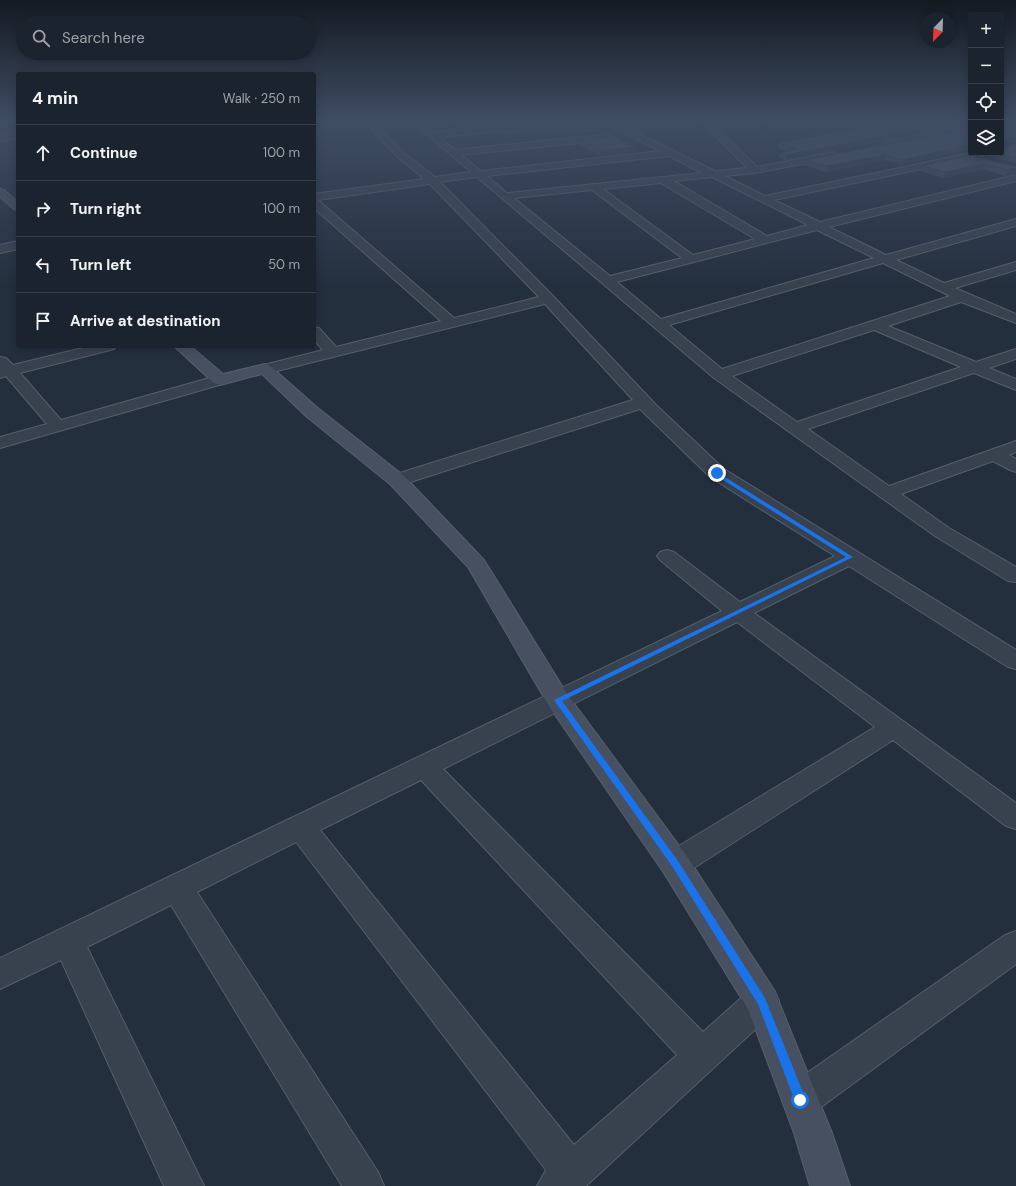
<!DOCTYPE html>
<meta charset="utf-8">
<style>
:root{--surface:#1b232e;--page:#282f3a;--text:#f1f3f6;--muted:#a0a4aa;--line:#39404a}
body{margin:0;font-family:"DM Sans",sans-serif;background:var(--page);color:var(--text)}
.controls{position:absolute;right:12px;top:12px;display:grid;overflow:hidden;border-radius:4px;box-shadow:0 2px 10px #0003}
.controls button{width:36px;height:36px;display:grid;place-items:center;padding:0;border:0;border-bottom:1px solid var(--line);background:var(--surface);color:var(--text);font:20px sans-serif}
.compass{position:absolute;left:920px;top:12px;width:36px;height:36px;border-radius:50%;background:var(--surface);box-shadow:0 2px 10px #0003;rotate:203deg}
.stop{position:absolute;width:12px;height:12px;margin:-9px;border:3px solid #1a73e8;border-radius:50%;background:#fff}
.stop.end{background:#1a73e8;border-color:#fff;box-shadow:0 1px 4px #0008}
.list{margin:0;padding:0;list-style:none}
h2{display:flex;justify-content:space-between;align-items:center;height:52px;margin:0;padding:0 16px;font-size:17px}
h2 small{font-size:13px;font-weight:400;color:var(--muted)}
.list li{display:grid;grid-template-columns:26px 1fr auto;gap:12px;align-items:center;box-sizing:border-box;height:56px;padding:0 16px;border-top:1px solid var(--line)}
.list b{display:block;font-size:15px;white-space:nowrap}
.list em{font-size:13px;font-style:normal;color:var(--muted)}
.icon{flex:none;width:22px;height:22px;fill:none;stroke:currentColor;stroke-width:2;stroke-linecap:round;stroke-linejoin:round}
.map{position:relative;flex:none;width:1016px;height:1186px;overflow:hidden}
.search{position:absolute;background:var(--surface);box-shadow:0 2px 10px #0003;left:16px;top:16px;width:300px;height:44px;display:flex;align-items:center;gap:10px;box-sizing:border-box;padding:0 14px;border-radius:22px;color:var(--muted);font-size:15px}
.panel{position:absolute;background:var(--surface);box-shadow:0 2px 10px #0003;left:16px;top:72px;width:300px;height:276px;border-radius:4px}
.map>svg:first-child{display:block}
.lines{fill:none;stroke-linecap:round;stroke-linejoin:round}
.street-casing{stroke:#565f6c;stroke-width:2}
.secondary-casing{stroke:#565f6c;stroke-width:2}
.street{fill:#38414e;fill-rule:evenodd}
.secondary{fill:#465061;fill-rule:evenodd}
.wall{fill:#3b4654}
.shaded-wall{fill:#303945}
.building{fill:#455162;stroke:#303945}
.route{fill:#1a73e8}
</style>
<div class="map">
<svg width="1016" height="1186" viewBox="0 0 1016 1186">
<rect width="100%" height="100%" fill="#242f3e"/>
<g class="lines">
<defs>
<path id="street" d="M363 121H372L404 153 435 177 471 172 411 121H420L434 132 559 121H591L587 124 440 137 455 150 610 134 614 137 610 140 461 155 481 171 660 151 601 121H612L715 171 747 168 701 121H710L757 167 834 152 839 155 834 158 755 173 725 176 765 196 971 153H988L983 156 774 200 820 222 1016 175V181L829 227 886 255 1016 219V226L896 260 944 283 1016 262V270L955 288 1016 314V323L961 302 888 326 976 362 1016 349V359L989 368 1016 379V390L974 373 808 429 889 486 1016 441V452L1009 455 1016 459V472L1010 470 993 461 901 494 949 528 1016 567V582L1008 581 935 536 714 378 477 177 440 182 553 296 656 405 724 469 1016 650V669L1008 667 849 566 754 613 1016 803V829L1006 826 893 740 686 873 675 876 664 873 660 864 664 855 875 727 737 622 443 769 703 1032 750 990 762 985 774 990 779 1001 774 1012 586 1186H537L546 1170 296 842 197 892 378 1172 384 1186H342L171 905 87 947 204 1186H164L61 960 0 989V958L722 611 660 560 657 556 660 552 667 550 674 552 740 602 835 556 710 477 640 409 404 484 397 486 390 484 388 480 390 476 633 400 545 304 265 374 260 372 257 369 260 366 323 350 314 340V327L319 328 336 347 441 321 314 208V194L424 179 398 157ZM669 156 702 173 507 193 487 176ZM712 177 808 225 767 236 674 181ZM661 183 755 239 693 255 603 189ZM430 184 539 297 454 318 318 200ZM592 190 682 258 610 276 514 198ZM817 230 874 258 661 319 617 282ZM883 263 950 296 722 369 669 325ZM874 330 961 367 797 422 732 376ZM421 780 677 1055 574 1145 320 830Z
M971 125V131L887 147 882 144 887 141Z
M18 132V138L0 141V135Z
M18 241V249L0 253V245Z
M91 346H116L114 349 20 373 61 420 220 375 226 377 228 380 226 383 0 448V437L47 424 6 376 0 378V357L6 358 13 365Z
M1016 931V964L813 1113 800 1118 787 1113 782 1100 787 1087 1005 935Z"/>
<path id="secondary" d="M0 189 4 190 18 202V210L14 209 0 197Z
M174 346H190L223 374 265 364 270 366 319 409 404 476 484 560 567 694 686 855 774 990 832 1133 850 1186H810L794 1133 748 1009 664 873 549 706 468 567 390 484 307 417 262 374 220 385 214 383Z"/>
</defs>
<!-- street casing -->
<use href="#street" class="street-casing"/>
<!-- secondary casing -->
<use href="#secondary" class="secondary-casing"/>
<!-- street -->
<use href="#street" class="street"/>
<!-- secondary -->
<use href="#secondary" class="secondary"/>
</g>
<!-- wall -->
<path class="wall" d="M447 121H553L462 128 456 123 451 124Z
M971 121V124L785 160 779 158 780 153 786 151 778 148 779 143Z
M584 122 599 134 566 137 559 133 506 138 499 133V130Z
M971 128V151L967 150 902 165 885 160 826 172 803 165 804 160Z
M580 139 635 147 634 152 600 156 580 145Z
M1016 145V163L986 156 987 153H1001L1003 148Z
M971 155 1016 167V174L1006 176 983 169 943 178 921 171 922 166Z"/>
<!-- shaded-wall -->
<path class="shaded-wall" d="M451 121H455L456 123 451 124Z
M484 121H553L462 128V123Z
M961 121H971V124L785 160 786 155Z
M559 130V133L506 138V135Z
M599 131V134L566 137 567 134Z
M1016 137V142L1001 145V140Z
M968 145 967 150 902 165 903 160Z
M635 147 634 152 600 156 601 150Z
M886 155 885 160 826 172 827 166Z
M984 164 983 169 943 178 945 172Z
M1016 168V174L1006 176 1008 170Z"/>
<!-- building -->
<path class="building" d="M460 121H484L462 123Z
M896 121H961L786 155 780 153 796 149 779 143Z
M1001 121H1002V122L1004 121H1016V137L1001 140V146Z
M584 122 599 131 567 134 559 130 506 135 499 130Z
M971 128V146L968 145 903 160 886 155 827 166 804 160Z
M614 136 635 147 601 150 580 139Z
M1016 145V158L998 153H1001V147L1003 148Z
M971 155 1016 167V168L1008 170 984 164 945 172 922 166Z"/>
<!-- sky -->
<linearGradient id="sky" x2="0" y2="1"><stop stop-color="#141a22"/><stop offset="0.42" stop-color="#3f4d63"/><stop offset="1" stop-color="#3f4d63" stop-opacity="0"/></linearGradient>
<rect width="1016" height="287" fill="url(#sky)"/>
<!-- route -->
<path class="route" d="M717 472 853 557 562 701 678 861 765 998 806 1100 804 1104 800 1106 796 1104 758 1004 672 866 554 700 846 557 715 475V472Z"/>
</svg>
<div class="controls">
<button>+</button>
<button>−</button>
<button><svg class="icon" aria-label="locate" viewBox="0 0 24 24"><circle cx="12" cy="12" r="6"/><path d="M12 2v4M12 18v4M2 12h4M18 12h4"/></svg></button>
<button><svg class="icon" aria-label="layers" viewBox="0 0 24 24"><path d="M12 4l9 5-9 5-9-5zM3 14l9 5 9-5"/></svg></button>
</div>
<svg class="compass" viewBox="-18 -18 36 36"><path d="M0-13l5 13h-10z" fill="#e53935"/><path d="M0 13l5-13h-10z" fill="#a0a4aa"/></svg>
<div class="stop" style="left:800px;top:1100px"></div>
<div class="stop end" style="left:717px;top:473px"></div>
<div class="search"><svg class="icon" aria-label="search" viewBox="0 0 24 24"><circle cx="10" cy="10" r="6"/><path d="M15 15l6 6"/></svg>Search here</div>
<section class="panel">
<h2>4 min<small>Walk · 250 m</small></h2>
<ul class="list">
<li><svg class="icon" aria-label="ahead" viewBox="0 0 24 24"><path d="M12 20V5M6 11l6-6 6 6"/></svg><div><b>Continue</b></div><em>100 m</em></li>
<li><svg class="icon" aria-label="right" viewBox="0 0 24 24"><path d="M7 20v-9h11M14 6l5 5-5 5"/></svg><div><b>Turn right</b></div><em>100 m</em></li>
<li><svg class="icon" aria-label="left" viewBox="0 0 24 24"><path d="M17 20v-9H6M10 6l-5 5 5 5"/></svg><div><b>Turn left</b></div><em>50 m</em></li>
<li><svg class="icon" aria-label="arrive" viewBox="0 0 24 24"><path d="M6 21V4h12l-3 4 3 4H6"/></svg><div><b>Arrive at destination</b></div></li>
</ul>
</section>
</div>
